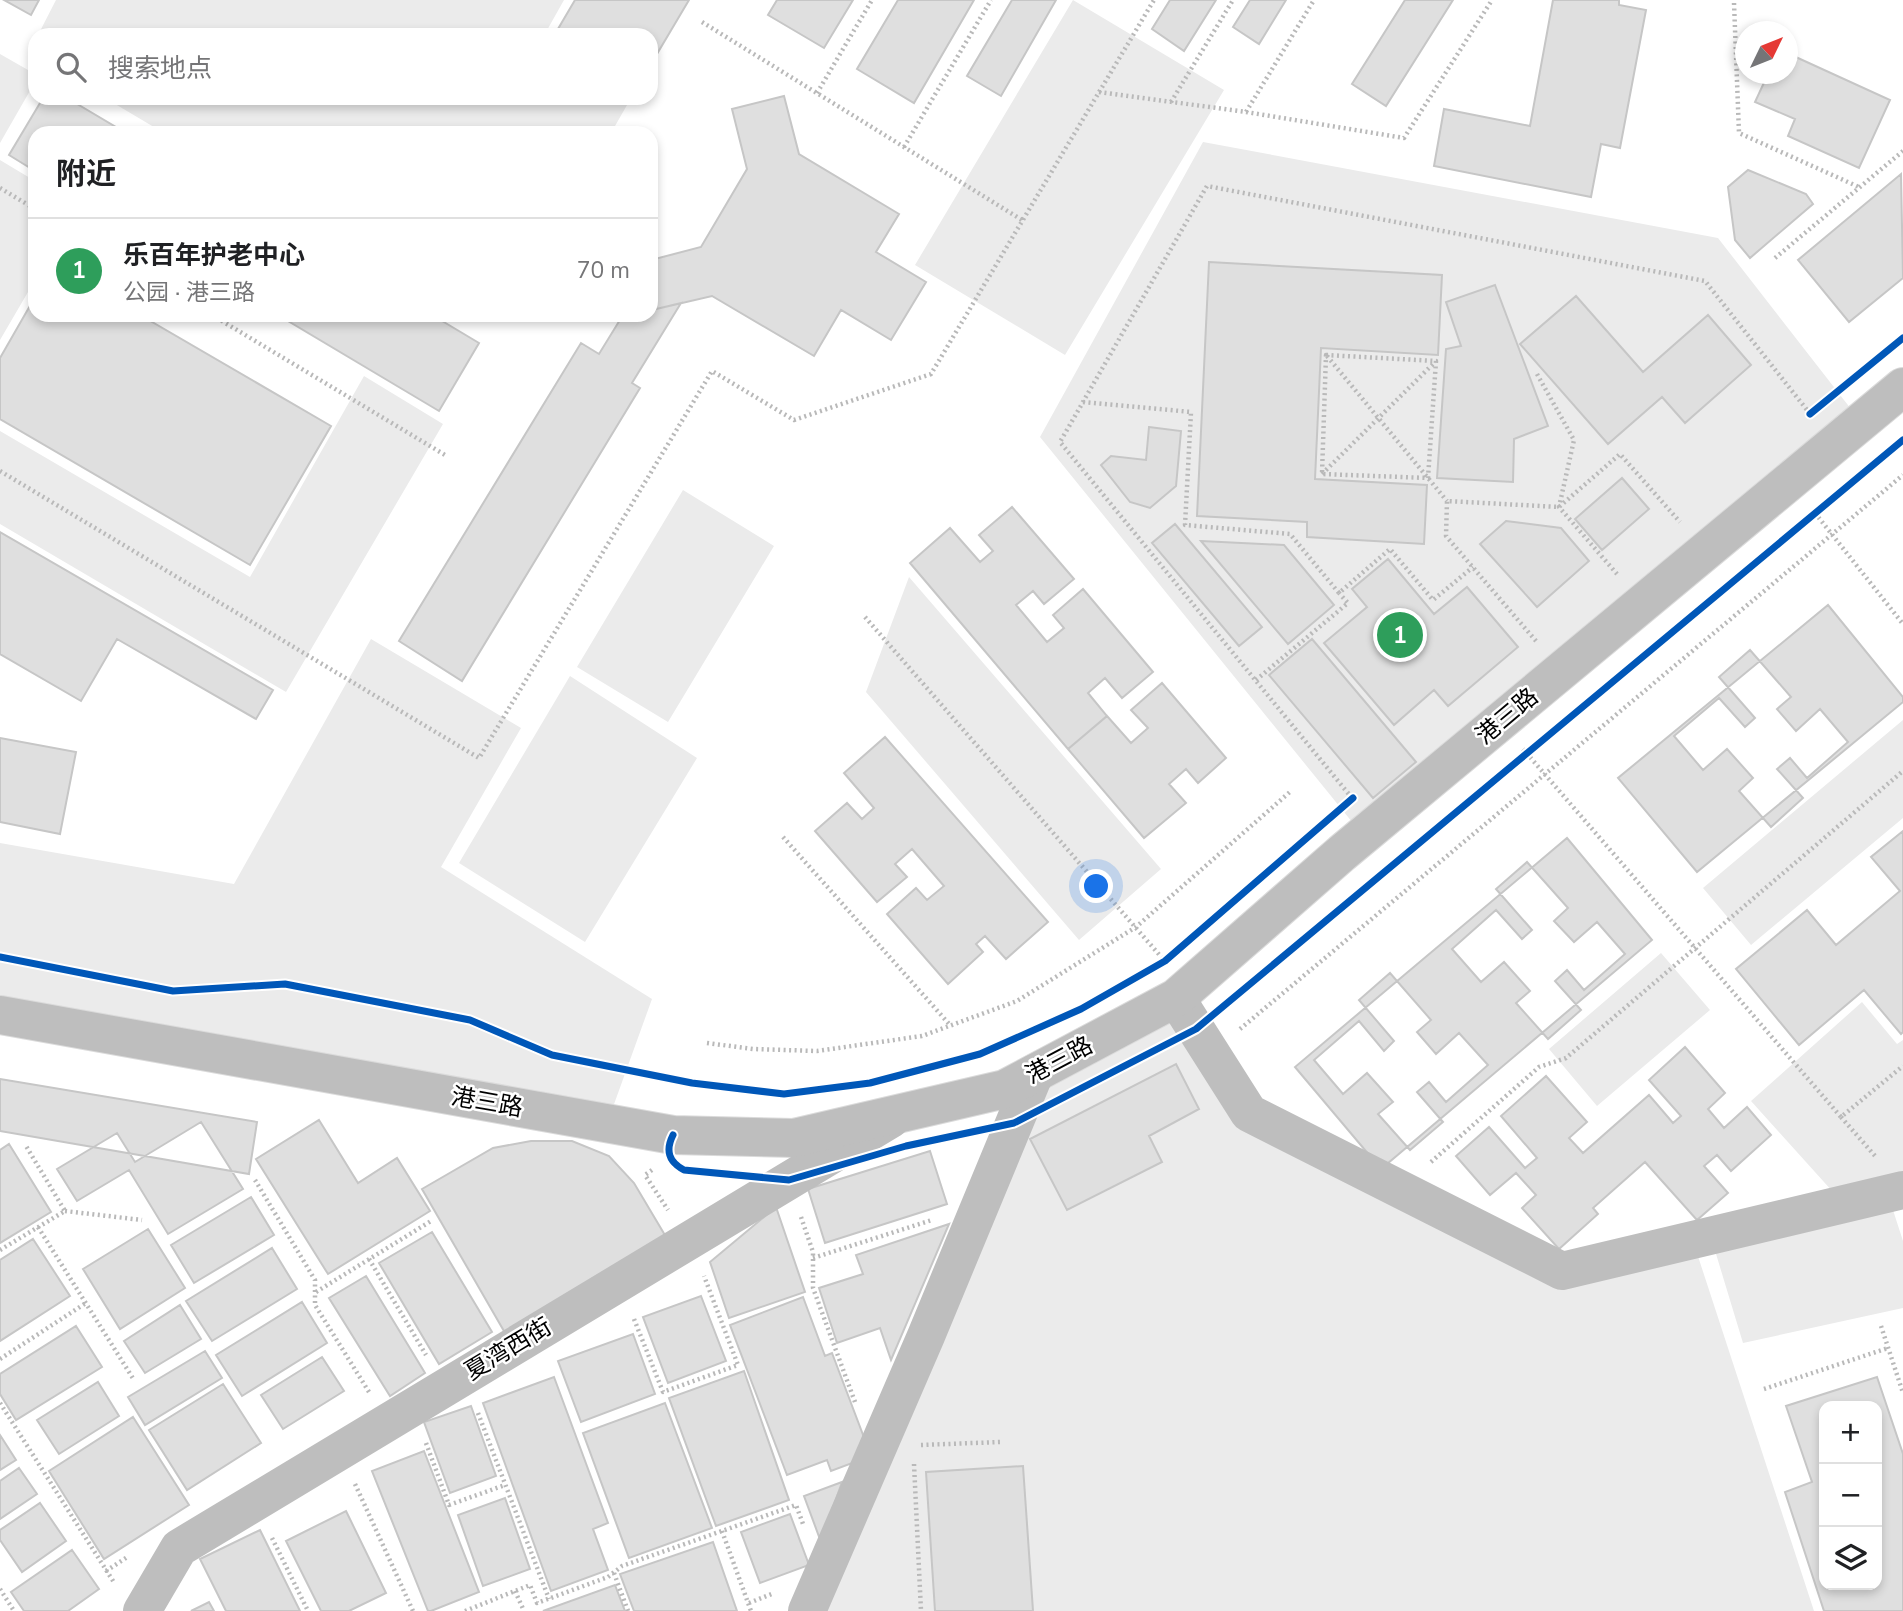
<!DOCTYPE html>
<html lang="zh">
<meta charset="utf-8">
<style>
:root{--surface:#fff;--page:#f2f2f2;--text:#202124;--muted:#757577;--line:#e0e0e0;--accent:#db2777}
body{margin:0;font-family:"Nunito Sans","Noto Sans SC",sans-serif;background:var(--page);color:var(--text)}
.controls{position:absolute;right:21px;bottom:21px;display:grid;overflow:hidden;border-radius:14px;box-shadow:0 4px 10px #0003}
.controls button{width:63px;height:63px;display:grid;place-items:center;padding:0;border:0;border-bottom:2px solid var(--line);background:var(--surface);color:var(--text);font:35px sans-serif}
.compass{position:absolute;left:1735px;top:21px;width:63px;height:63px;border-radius:50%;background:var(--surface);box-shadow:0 4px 10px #0003;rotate:47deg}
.you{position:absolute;left:1097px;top:887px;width:24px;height:24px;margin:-18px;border:5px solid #fff;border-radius:50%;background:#1a73e8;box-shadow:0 0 0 10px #1a73e833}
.badge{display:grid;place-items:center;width:46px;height:46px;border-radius:50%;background:var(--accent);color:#fff;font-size:23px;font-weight:700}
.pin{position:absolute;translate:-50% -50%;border:4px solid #fff;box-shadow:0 2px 7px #0006}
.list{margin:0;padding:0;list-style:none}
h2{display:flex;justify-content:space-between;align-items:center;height:91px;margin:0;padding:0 28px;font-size:30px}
h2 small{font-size:23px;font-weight:400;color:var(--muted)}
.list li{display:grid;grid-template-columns:46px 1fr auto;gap:21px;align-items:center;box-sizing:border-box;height:105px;padding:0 28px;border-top:2px solid var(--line)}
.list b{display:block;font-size:26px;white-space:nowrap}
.list p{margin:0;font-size:23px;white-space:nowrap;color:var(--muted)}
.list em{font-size:23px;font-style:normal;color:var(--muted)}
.icon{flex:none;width:38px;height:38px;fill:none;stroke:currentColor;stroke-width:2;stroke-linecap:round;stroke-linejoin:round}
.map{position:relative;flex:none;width:1903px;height:1611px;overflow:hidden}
.search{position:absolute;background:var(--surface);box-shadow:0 4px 10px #0003;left:28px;top:28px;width:630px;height:77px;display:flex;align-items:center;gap:18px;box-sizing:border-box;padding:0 24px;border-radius:21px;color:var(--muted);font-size:26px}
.panel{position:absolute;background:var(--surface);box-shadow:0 4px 10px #0003;left:28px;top:126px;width:630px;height:196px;border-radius:21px}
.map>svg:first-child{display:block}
.green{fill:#ebebeb}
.building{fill:#dfdfdf;stroke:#c6c6c6;stroke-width:2;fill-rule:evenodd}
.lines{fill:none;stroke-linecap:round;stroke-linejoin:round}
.major-casing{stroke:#dbdbdb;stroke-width:40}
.path{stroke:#b9b9b9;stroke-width:4.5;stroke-dasharray:2 3.5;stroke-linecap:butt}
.minor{stroke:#bebebe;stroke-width:38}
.major{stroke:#bebebe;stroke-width:38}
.cycleway-casing{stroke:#fff;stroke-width:11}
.cycleway{stroke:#0057b8;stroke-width:7}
.labels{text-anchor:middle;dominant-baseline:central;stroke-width:5;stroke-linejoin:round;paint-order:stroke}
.street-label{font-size:24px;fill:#000;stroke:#fff}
</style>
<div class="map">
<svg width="1903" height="1611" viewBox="0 0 1903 1611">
<rect width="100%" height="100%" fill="#fff"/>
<!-- green -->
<path class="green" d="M56 0H564L546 32 551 35H38Z
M1073 0 1224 90 1065 355 915 265Z
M0 54 35 74V82L0 143Z
M105 98H631L611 133H164Z
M1203 142 1718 238 1858 418 1361 833 1040 437Z
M0 160 35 181V280L0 340Z
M364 376 443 424 286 692 0 524V431L250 577Z
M683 490 774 546 668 722 577 667Z
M909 577 1161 869 1079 940 866 692Z
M371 639 521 728 441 867 652 999 613 1107 0 996V843L234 884Z
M570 676 697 758 585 942 459 863Z
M1903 720V818L1751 945 1703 888Z
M1661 953 1710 1010 1597 1106 1549 1049Z
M1176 999 1248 1114 1562 1272 1693 1241 1814 1611H810L1036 1074Z
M1862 1002 1897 1044 1903 1040V1175L1833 1192 1751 1101Z
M1892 1207 1903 1241V1308L1743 1343 1713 1244Z"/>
<!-- building -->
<path class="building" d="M4 0H39L31 15Z
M575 0H689L651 64V35H568L558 29Z
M777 0H853L824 48 768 15Z
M898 0H974L914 103 857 69Z
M1012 0H1056L1001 96 967 76Z
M1170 0H1216L1184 51 1152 29Z
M1250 0H1286L1259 44 1233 27Z
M1405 0H1453L1386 106 1352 84Z
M1553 0H1619V5L1646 10 1620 148 1601 144 1591 197 1434 166 1444 109 1530 126Z
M1787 53 1890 100 1859 168 1788 136 1795 119 1755 102 1768 74H1787Z
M784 96 799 154 899 214 876 252 926 282 891 340 841 310 814 356 712 296 652 310 651 260 701 247 747 169 732 109Z
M43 98H67L126 133H35V171L9 155Z
M1748 170 1806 194 1813 204 1750 258 1735 240 1728 187Z
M1901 174 1903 278 1849 322 1798 260Z
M1209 262 1442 275 1438 355 1321 348 1315 479 1427 485 1424 544 1307 537V522L1197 516Z
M1495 285 1548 426 1514 439 1513 482 1437 478 1446 349 1461 346 1446 302Z
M1576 296 1643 372 1708 315 1751 365 1685 423 1662 397 1608 444 1520 344Z
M35 297V315H140L331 426 250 565 0 419V358Z
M681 303 632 383 640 388 462 681 399 641 581 343 599 354 623 315H651V306L652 310Z
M278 315H432L479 343 439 411Z
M1149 427 1181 431 1176 486 1150 508 1130 502 1101 465 1111 456 1146 460Z
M1622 478 1649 509 1602 550 1575 519Z
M1012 507 1074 579 1044 604 1033 591 1016 605 1047 642 1064 628 1053 615 1083 589 1153 672 1122 698 1105 678 1088 693 1107 716 1068 749 910 563 950 528 980 562 993 551 979 535Z
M1506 521 1561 528 1589 561 1537 607 1480 544Z
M1175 524 1262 627 1239 646 1152 543Z
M0 532 273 690 256 719 117 639 81 701 0 654Z
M1201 541 1284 545 1334 605 1288 644Z
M1388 559 1434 614 1467 587 1518 647 1448 706 1434 690 1394 725 1324 643 1367 607 1352 589Z
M1828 605 1903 697V702L1697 872 1618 778Z
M1312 639 1416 762 1373 798 1269 675Z
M1750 650 1791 697 1777 709 1796 731 1820 709 1848 742 1807 778 1790 758 1777 769 1803 798 1771 827 1739 791 1753 778 1727 749 1703 770 1674 736 1719 698 1745 727 1755 718 1719 677Z
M1162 683 1226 758 1198 783 1186 769 1169 784 1186 803 1144 838 1068 749 1107 716 1131 743 1148 728 1131 710Z
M885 737 1048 922 1006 959 985 936 976 944 983 952 948 984 887 914 916 888 927 900 944 886 912 849 895 864 907 877 877 902 815 831 847 803 862 819 874 808 844 773Z
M0 738 76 752 60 834 0 822Z
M1903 831V1032L1901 1034 1864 990 1799 1045 1736 969 1807 910 1836 945 1900 891 1871 857Z
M1567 838 1652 940 1381 1169 1295 1067Z
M1527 862 1568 908 1554 921 1574 942 1597 922 1625 954 1584 990 1567 970 1555 981 1581 1010 1548 1039 1516 1003 1530 991 1504 962 1481 982 1452 949 1496 910 1522 939 1532 930 1496 889Z
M1390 973 1431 1020 1417 1032 1436 1054 1459 1033 1488 1065 1446 1102 1429 1082 1417 1092 1443 1122 1410 1150 1378 1114 1393 1102 1367 1073 1343 1094 1314 1060 1359 1021 1384 1051 1394 1041 1359 1000Z
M1685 1047 1725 1093 1708 1109 1724 1128 1747 1107 1771 1135 1731 1171 1717 1155 1704 1166 1728 1193 1697 1220 1645 1162 1593 1208 1598 1214 1559 1249 1522 1208 1536 1195 1516 1173 1490 1195 1456 1156 1489 1127 1525 1168 1537 1158 1501 1116 1546 1076 1587 1122 1569 1138 1583 1153 1649 1095 1673 1123 1681 1116 1649 1080Z
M1176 1064 1199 1109 1149 1136 1162 1162 1067 1210 1030 1139Z
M0 1079 257 1122 249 1174 0 1131Z
M319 1120 358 1183 397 1158 430 1211 328 1274 256 1159Z
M201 1122 243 1189 168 1234 129 1170 77 1201 57 1169 117 1133 135 1162Z
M531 1141H572L609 1156 634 1183 669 1242 508 1338 422 1189 493 1148Z
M9 1144 51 1212 0 1243V1150Z
M930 1151 947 1204 825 1243 808 1189Z
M251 1197 274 1235 194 1283 171 1245Z
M776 1207 805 1292 729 1318 710 1262Z
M949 1224 891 1360 880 1328 837 1343 819 1288 863 1274 856 1255Z
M148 1229 185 1288 120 1329 83 1269Z
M432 1232 492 1332 439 1364 379 1263Z
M33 1239 70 1296 0 1341V1260Z
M272 1248 297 1289 212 1341 186 1301Z
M366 1276 425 1373 390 1396 329 1298Z
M701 1296 726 1361 668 1383 643 1317Z
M803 1297 825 1356 832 1353 871 1456 831 1471 827 1460 787 1475 730 1325Z
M302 1302 327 1343 242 1396 216 1355Z
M180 1305 201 1339 145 1373 124 1341Z
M76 1326 102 1367 16 1420 0 1394V1374Z
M633 1334 655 1394 581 1422 558 1361Z
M205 1351 222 1378 145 1425 128 1397Z
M322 1357 344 1391 283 1429 261 1395Z
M744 1371 789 1500 716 1526 669 1398Z
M554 1377 608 1523 593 1529 608 1570 551 1591 483 1403Z
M1877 1377 1903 1454V1611H1824L1785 1492 1812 1482 1786 1406ZM1824 1406H1877V1585H1824Z
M98 1382 119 1416 59 1454 37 1420Z
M223 1384 261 1443 187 1490 149 1430Z
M665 1403 712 1528 629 1558 583 1433Z
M471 1406 496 1476 450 1493 424 1422Z
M133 1417 189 1505 104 1559 49 1471Z
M0 1435 16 1460 0 1470Z
M424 1451 479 1592 431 1611H428L372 1471Z
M1023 1466 1033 1611H935L926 1472Z
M19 1468 37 1494 0 1519V1481Z
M842 1482 821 1542 804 1496Z
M505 1498 530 1569 483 1586 458 1515Z
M40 1503 66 1541 22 1572 0 1540V1530Z
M346 1511 386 1593 349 1611H321L286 1541Z
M790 1514 809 1565 760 1583 741 1532Z
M260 1530 300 1611H226L200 1559Z
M713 1542 737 1611H634L620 1574Z
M72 1550 99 1589 68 1611H24L11 1592Z
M615 1585 625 1611H543Z
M209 1602 214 1611H191Z"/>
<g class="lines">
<defs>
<path id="major" d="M0 1015 673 1135 794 1138 1005 1089 1176 998 1342 853 1903 387"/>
</defs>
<!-- major casing -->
<use href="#major" class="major-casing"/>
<!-- path -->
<path class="path" d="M1734 3 1739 133 1859 187
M702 22 1022 220
M1099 92 1246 112 1314 0
M817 93 872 0
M1171 102 1233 0
M1246 112 1404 138 1492 0
M904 147 991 0
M0 188 35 209
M1775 258 1903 151
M212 315 445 455
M1326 355 1436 361 1428 478 1322 474Z
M1327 356 1447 501
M1537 374 1574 440 1559 507 1617 574
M1083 402 1191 412 1185 525 1290 534 1339 593 1390 549 1433 600 1473 567
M0 471 479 758 712 371 794 420 931 374 1154 0
M1322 474 1435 362
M1815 513 1903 624
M865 617 1163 959
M1536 641 1446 536 1447 501 1559 507 1620 454 1680 522
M1256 680 1348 603 1339 593
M1523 749 1841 1117 1903 1066
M1352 798 1060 442 1207 186 1705 281 1811 415
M783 837 950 1025
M1240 1029 1903 475
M707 1043 753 1049 817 1051 922 1036 1017 1001 1136 927 1291 791
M1841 1117 1876 1157
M1431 1162 1539 1067 1566 1058 1903 771
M652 1170 645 1175 668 1210
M255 1180 315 1280V1305L369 1392
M65 1211 142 1220
M801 1217 813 1252V1288L855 1402
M38 1227 134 1380
M0 1250 65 1211 26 1146
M813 1258 932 1220
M369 1259 426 1355
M316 1292 431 1221
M634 1319 663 1392 738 1365 704 1276
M1881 1326 1903 1393
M0 1359 86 1303
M1764 1389 1888 1348
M0 1403 115 1584
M478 1413 549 1599
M426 1443 449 1505 505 1485
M921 1445 1000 1442
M914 1464 921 1611
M355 1484 413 1611
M722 1531 751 1611
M272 1538 308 1611
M106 1571 129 1556
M614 1573 628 1611
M0 1589 14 1611
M515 1591 524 1611
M749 1603 774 1593
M465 1611 530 1585 537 1603 608 1577 622 1566 796 1505 803 1524"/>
<!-- minor -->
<path class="minor" d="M1176 998 1249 1113 1562 1271 1903 1190
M142 1611 179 1548 891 1119
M807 1611 926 1336 1035 1073"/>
<!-- major -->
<use href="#major" class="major"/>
<defs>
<path id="cycleway" d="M1810 414 1903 338
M0 957 173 991 285 984 470 1020 552 1055 692 1083 784 1094 870 1083 980 1054 1081 1009 1165 961 1353 798
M673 1135C665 1151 669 1162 684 1170L789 1180 906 1146 1014 1123 1196 1029 1903 440"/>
</defs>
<!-- cycleway casing -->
<use href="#cycleway" class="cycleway-casing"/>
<!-- cycleway -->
<use href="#cycleway" class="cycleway"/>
</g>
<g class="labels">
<!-- street labels -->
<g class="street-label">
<text transform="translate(1507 716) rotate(-40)">港三路</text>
<text transform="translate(1059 1060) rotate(-28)">港三路</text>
<text transform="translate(487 1102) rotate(10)">港三路</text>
<text transform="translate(508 1349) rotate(-31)">夏湾西街</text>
</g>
</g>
</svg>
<div class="controls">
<button>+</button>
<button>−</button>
<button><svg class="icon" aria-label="layers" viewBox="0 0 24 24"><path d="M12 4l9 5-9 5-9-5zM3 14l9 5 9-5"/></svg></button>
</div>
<svg class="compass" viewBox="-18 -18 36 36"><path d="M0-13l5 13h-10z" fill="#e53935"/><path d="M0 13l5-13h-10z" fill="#757577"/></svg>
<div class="you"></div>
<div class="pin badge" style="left:1400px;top:635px;background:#2e9e5b">1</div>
<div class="search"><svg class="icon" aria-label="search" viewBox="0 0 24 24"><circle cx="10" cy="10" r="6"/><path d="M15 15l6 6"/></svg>搜索地点</div>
<section class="panel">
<h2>附近<small></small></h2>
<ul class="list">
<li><span class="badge" style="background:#2e9e5b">1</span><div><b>乐百年护老中心</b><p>公园 · 港三路</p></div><em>70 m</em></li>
</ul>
</section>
</div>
